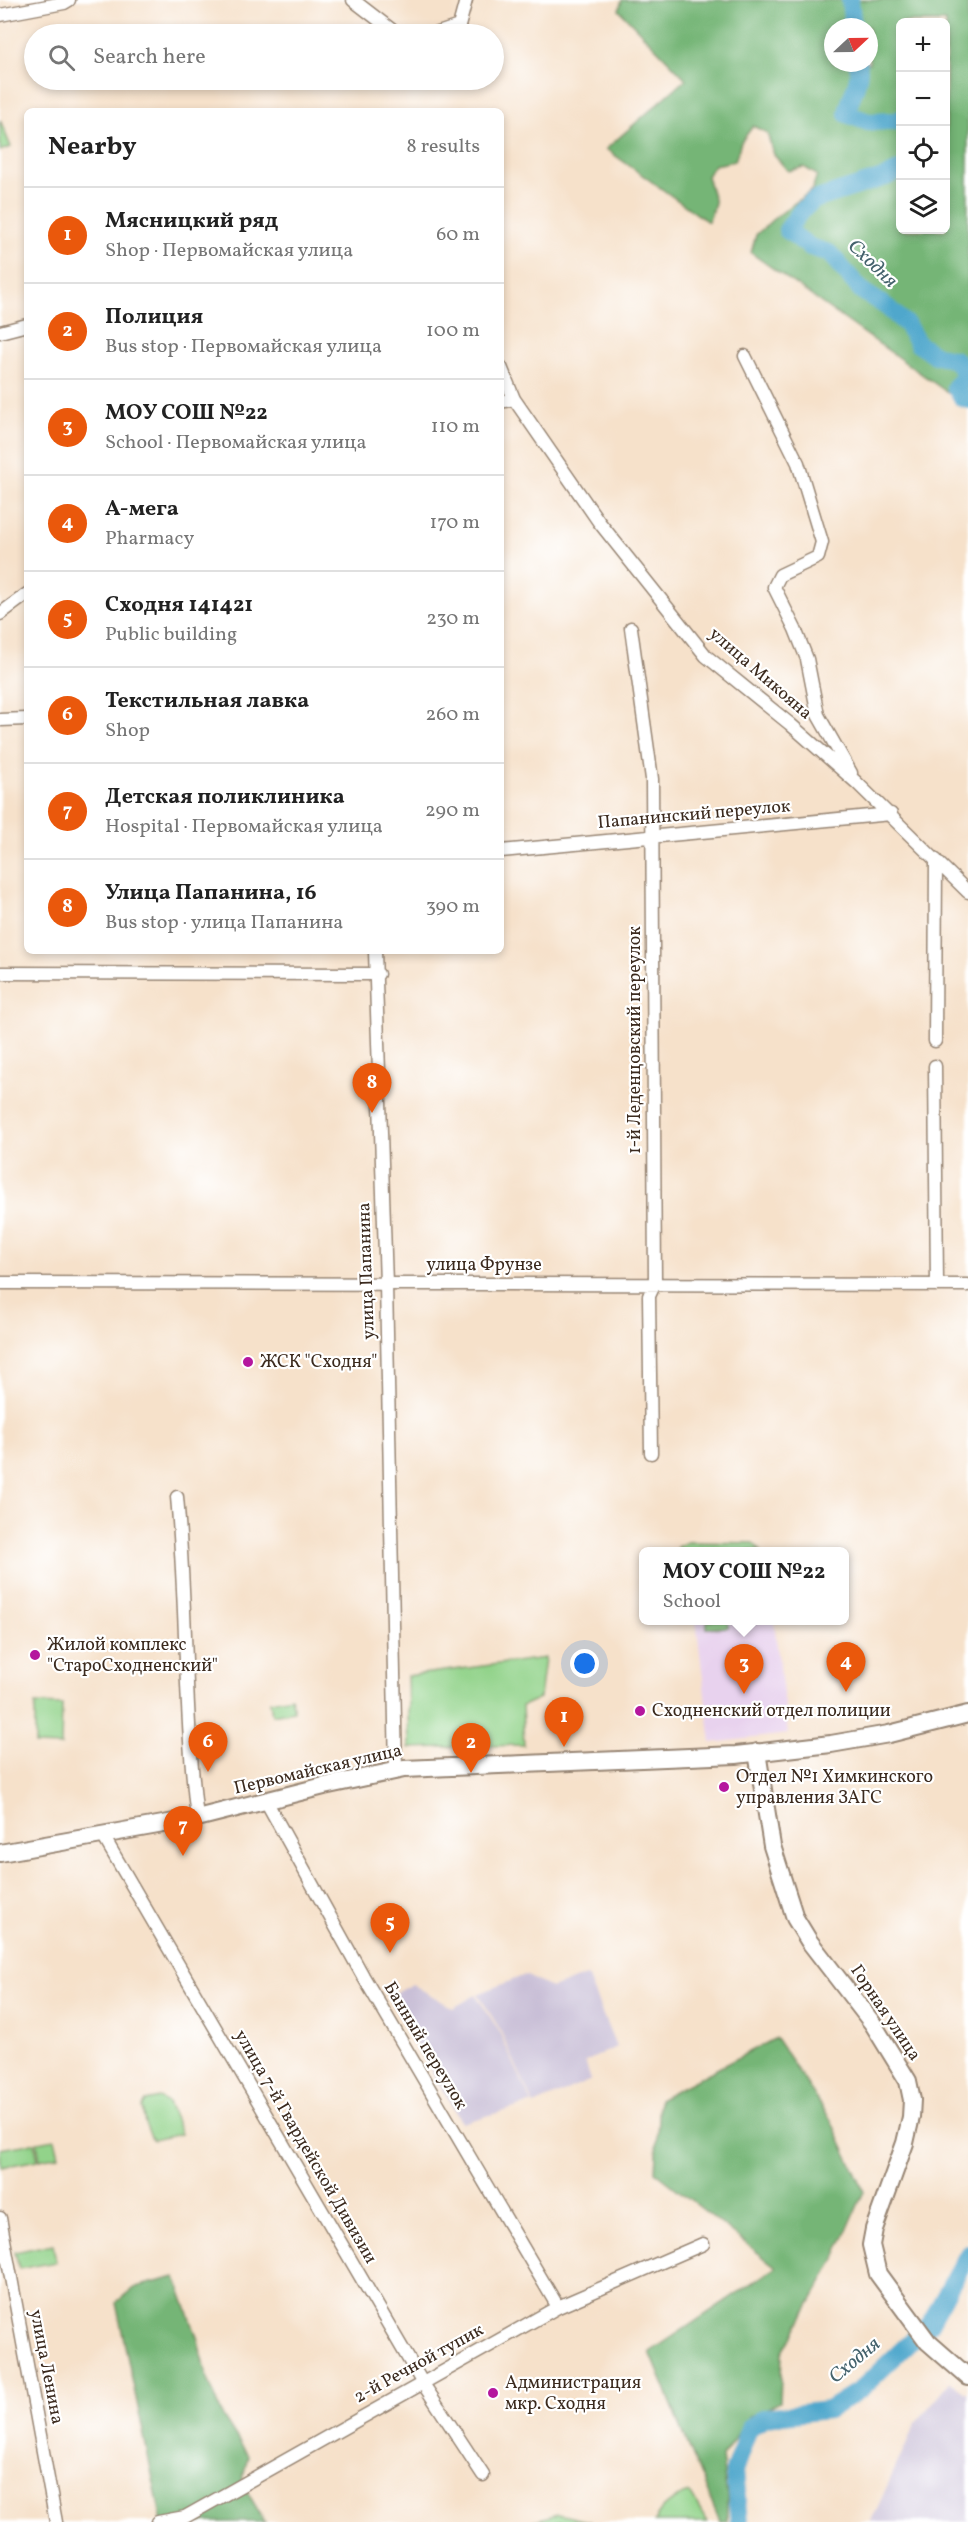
<!DOCTYPE html>
<meta charset="utf-8">
<style>
:root{--surface:#fff;--page:#f2f2f2;--text:#222;--muted:#767676;--line:#e0e0e0;--accent:#ea580c}
body{margin:0;font-family:Vollkorn,serif;background:var(--page);color:var(--text)}
.controls{position:absolute;right:18px;top:18px;display:grid;overflow:hidden;border-radius:9px;box-shadow:0 3px 9px #0003}
.controls button{width:54px;height:54px;display:grid;place-items:center;padding:0;border:0;border-bottom:2px solid var(--line);background:var(--surface);color:var(--text);font:30px sans-serif}
.compass{position:absolute;left:824px;top:18px;width:54px;height:54px;border-radius:50%;background:var(--surface);box-shadow:0 3px 9px #0003;rotate:68deg}
.you{position:absolute;left:585px;top:1664px;width:21px;height:21px;margin:-15px;border:4px solid #fff;border-radius:50%;background:#1a73e8;box-shadow:0 0 0 9px #1a73e833}
.badge{display:grid;place-items:center;width:39px;height:39px;border-radius:50%;background:var(--accent);color:#fff;font-size:20px;font-weight:700}
.pin{position:absolute;translate:-50% -50px;filter:drop-shadow(0 2px 3px #0008)}
.pin::after{content:'';position:absolute;top:32px;width:21px;height:18px;background:inherit;clip-path:polygon(0 0,100% 0,50% 100%)}
.popup{position:absolute;left:639px;top:1547px;width:210px;height:78px;box-sizing:border-box;display:grid;place-content:center;border-radius:9px;background:var(--surface);filter:drop-shadow(0 2px 4px #0005);font-size:20px;white-space:nowrap;color:var(--muted)}
.popup b{font-size:22px;color:var(--text)}
.popup::after{content:'';position:absolute;left:50%;top:100%;margin-left:-12px;border:12px solid transparent;border-top-color:var(--surface)}
.list{margin:0;padding:0;list-style:none}
h2{display:flex;justify-content:space-between;align-items:center;height:78px;margin:0;padding:0 24px;font-size:26px}
h2 small{font-size:20px;font-weight:400;color:var(--muted)}
.list li{display:grid;grid-template-columns:39px 1fr auto;gap:18px;align-items:center;box-sizing:border-box;height:96px;padding:0 24px;border-top:2px solid var(--line)}
.list b{display:block;font-size:22px;white-space:nowrap}
.list p{margin:0;font-size:20px;white-space:nowrap;color:var(--muted)}
.list em{font-size:20px;font-style:normal;color:var(--muted)}
.icon{flex:none;width:33px;height:33px;fill:none;stroke:currentColor;stroke-width:2;stroke-linecap:round;stroke-linejoin:round}
.map{position:relative;flex:none;width:968px;height:2522px;overflow:hidden}
.search{position:absolute;background:var(--surface);box-shadow:0 3px 9px #0003;left:24px;top:24px;width:480px;height:66px;display:flex;align-items:center;gap:15px;box-sizing:border-box;padding:0 21px;border-radius:33px;color:var(--muted);font-size:22px}
.panel{position:absolute;background:var(--surface);box-shadow:0 3px 9px #0003;left:24px;top:108px;width:480px;height:846px;border-radius:9px}
.map>svg:first-child{display:block}
.built{fill:#e8d2ee}
.industrial{fill:#c9bfd7}
.green{fill:#92d38a;stroke:#667e54;stroke-width:1.5}
.forest{fill:#75b576;stroke:#58704a;stroke-width:1.5;fill-rule:evenodd}
.lines{fill:none;stroke-linecap:round;stroke-linejoin:round}
.river{stroke:#4fa7cc;stroke-width:18}
.street-casing{stroke:#988674;stroke-width:15}
.secondary-casing{stroke:#988674;stroke-width:20}
.street{stroke:#fff;stroke-width:12}
.secondary{stroke:#fff;stroke-width:16}
.poi-dot{fill:#b5179e;stroke:#fff;stroke-width:2}
.labels{text-anchor:middle;dominant-baseline:central;stroke-width:4.5;stroke-linejoin:round;paint-order:stroke}
.street-label{font-size:18px;fill:#3b2a1e;stroke:#fff}
.poi-label{font-size:18px;fill:#3b2a1e;stroke:#fff;text-anchor:start}
.water-label{font-size:20px;font-style:italic;fill:#44626c;stroke:#fff}
</style>
<div class="map">
<svg width="968" height="2522" viewBox="0 0 968 2522">
<rect width="100%" height="100%" fill="#fff"/>
<filter id="ink" filterUnits="userSpaceOnUse"><feTurbulence type="fractalNoise" baseFrequency=".0167" numOctaves="2"/><feDisplacementMap in="SourceGraphic" scale="12" xChannelSelector="R" yChannelSelector="G"/><feConvolveMatrix kernelMatrix="1 2 1 2 8 2 1 2 1" color-interpolation-filters="sRGB"/></filter>
<filter id="wash" filterUnits="userSpaceOnUse"><feTurbulence type="fractalNoise" baseFrequency=".008" numOctaves="4" result="noise"/><feDisplacementMap in="SourceGraphic" scale="24" xChannelSelector="R" yChannelSelector="G"/><feGaussianBlur stdDeviation="1.35" result="paint"/><feColorMatrix in="noise" values="0 0 0 0 0 0 0 0 0 0 0 0 0 0 0 0 0 1.4 0 .05"/><feComposite in="paint" operator="in"/></filter>
<g filter="url(#wash)">
<rect width="100%" height="100%" fill="#f6e1ca"/>
<!-- built -->
<path class="built" d="M696 1621H774L788 1734 711 1743Z"/>
<!-- industrial -->
<path class="industrial" d="M525 1975 551 1988 587 1976 616 2047 585 2062 591 2080 534 2105 499 2028 478 1994Z
M412 1984 453 2008 476 1995 498 2029 532 2103 462 2123 388 1997Z
M950 2382 968 2393V2522H871L915 2424Z"/>
<!-- green -->
<path class="green" d="M0 120 11 147 0 151Z
M688 1542 753 1543 761 1551H677L678 1547Z
M707 1621H728V1627L707 1628Z
M545 1658 540 1698 522 1706 524 1745 409 1748 407 1676Z
M291 1697 294 1711 272 1715 270 1701Z
M35 1704 62 1705 61 1746 35 1745Z
M159 2098 168 2103 181 2134 153 2140 145 2124 142 2108 146 2101Z
M55 2139 59 2156 40 2160 37 2142Z
M35 2143 38 2160 1 2167 0 2149Z
M53 2244 56 2262 19 2269 15 2252Z
M690 2493 707 2522H654C661 2506 673 2498 690 2493Z
M558 2514 592 2522H530Z"/>
<!-- forest -->
<path class="forest" d="M622 0H968V407L751 253 756 235 772 220 812 190 817 175 804 167 788 171 774 155 767 133 753 126 741 142 735 161 714 165 707 176 715 203 708 222 606 149 686 79 619 10ZM900 22H946V230H900ZM833 27H869V63H833Z
M776 2038 831 2120 864 2191 834 2261 782 2354 780 2402 750 2416 722 2457 727 2498V2522H720L650 2352 776 2267 655 2172 659 2099Z
M176 2277 198 2340 205 2371 223 2417 248 2456 242 2483 265 2522H162L116 2303 136 2287Z"/>
<g class="lines">
<!-- river -->
<path class="river" d="M850 0 853 27
M858 63C862 81 849 97 847 114L868 122 897 121 900 119
M900 170 886 177 814 200 801 211 787 230 810 247 829 253 862 291 887 307 907 325 918 344 935 355 956 360 966 376 955 387 962 398 968 400
M739 2522 734 2471 749 2428 765 2417 828 2410 861 2389 930 2323 968 2254"/>
</g>
</g>
<g filter="url(#ink)">
<g class="lines">
<defs>
<path id="street" d="M353 0 397 34H405
M0 15 64 3 69 0
M435 34 459 26 466 0
M0 332 27 325
M745 356 798 463 822 542 818 557 780 575 774 587 795 629 807 659 818 715 851 773
M501 367 514 399
M501 402 514 399 599 522 706 656 790 724 856 782 968 892
M0 614 27 594
M631 628 652 779 655 1283 649 1296 651 1453
M0 720 27 719
M501 851 891 814
M375 951 386 1284 396 1770
M0 973 378 974
M935 1041 936 860
M935 1066 937 1284
M0 1283 968 1285
M177 1497C187 1604 184 1711 197 1818
M266 1801 363 1976 558 2307
M102 1834 422 2382 483 2475
M0 2218 56 2522
M158 2522 185 2517 558 2307 703 2244"/>
<path id="secondary" d="M757 1752 772 1846 795 1918 809 1941 873 2024 908 2081 912 2100 911 2117 905 2143 874 2229 871 2245 878 2274 928 2342 968 2377
M0 1853 197 1818 324 1786 404 1769 736 1755 831 1744 889 1734 968 1714"/>
</defs>
<!-- street casing -->
<use href="#street" class="street-casing"/>
<!-- secondary casing -->
<use href="#secondary" class="secondary-casing"/>
<!-- street -->
<use href="#street" class="street"/>
<!-- secondary -->
<use href="#secondary" class="secondary"/>
</g>
</g>
<!-- markers -->
<g class="poi-dot">
<circle cx="248" cy="1362" r="6"/>
<circle cx="35" cy="1655" r="6"/>
<circle cx="640" cy="1711" r="6"/>
<circle cx="724" cy="1787" r="6"/>
<circle cx="493" cy="2393" r="6"/>
</g>
<g class="labels">
<!-- street labels -->
<g class="street-label">
<text transform="translate(760 674) rotate(41)">улица Микояна</text>
<text transform="translate(694 815) rotate(-5)">Папанинский переулок</text>
<text transform="translate(635 1040) rotate(-90)">1-й Леденцовский переулок</text>
<text x="484" y="1265">улица Фрунзе</text>
<text transform="translate(367 1271) rotate(-92)">улица Папанина</text>
<text transform="translate(318 1770) rotate(-13)">Первомайская улица</text>
<text transform="translate(885 2013) rotate(56)">Горная улица</text>
<text transform="translate(425 2046) rotate(59)">Банный переулок</text>
<text transform="translate(305 2147) rotate(60)">улица 7-й Гвардейской Дивизии</text>
<text transform="translate(419 2364) rotate(-29)">2-й Речной тупик</text>
<text transform="translate(46 2367) rotate(79)">улица Ленина</text>
</g>
<!-- poi labels -->
<g class="poi-label">
<text x="260" y="1362">ЖСК "Сходня"</text>
<text x="47" y="1645">Жилой комплекс<tspan x="47" dy="21">"СтароСходненский"</tspan></text>
<text x="652" y="1711">Сходненский отдел полиции</text>
<text x="736" y="1777">Отдел №1 Химкинского<tspan x="736" dy="21">управления ЗАГС</tspan></text>
<text x="505" y="2383">Администрация<tspan x="505" dy="21">мкр. Сходня</tspan></text>
</g>
<!-- water labels -->
<g class="water-label">
<text transform="translate(872 264) rotate(44)">Сходня</text>
<text transform="translate(855 2361) rotate(-40)">Сходня</text>
</g>
</g>
</svg>
<div class="controls">
<button>+</button>
<button>−</button>
<button><svg class="icon" aria-label="locate" viewBox="0 0 24 24"><circle cx="12" cy="12" r="6"/><path d="M12 2v4M12 18v4M2 12h4M18 12h4"/></svg></button>
<button><svg class="icon" aria-label="layers" viewBox="0 0 24 24"><path d="M12 4l9 5-9 5-9-5zM3 14l9 5 9-5"/></svg></button>
</div>
<svg class="compass" viewBox="-18 -18 36 36"><path d="M0-13l5 13h-10z" fill="#e53935"/><path d="M0 13l5-13h-10z" fill="#767676"/></svg>
<div class="you"></div>
<div class="pin badge" style="left:564px;top:1747px">1</div>
<div class="pin badge" style="left:471px;top:1773px">2</div>
<div class="pin badge" style="left:744px;top:1694px">3</div>
<div class="popup"><b>МОУ СОШ №22</b>School</div>
<div class="pin badge" style="left:846px;top:1692px">4</div>
<div class="pin badge" style="left:390px;top:1953px">5</div>
<div class="pin badge" style="left:208px;top:1772px">6</div>
<div class="pin badge" style="left:183px;top:1856px">7</div>
<div class="pin badge" style="left:372px;top:1113px">8</div>
<div class="search"><svg class="icon" aria-label="search" viewBox="0 0 24 24"><circle cx="10" cy="10" r="6"/><path d="M15 15l6 6"/></svg>Search here</div>
<section class="panel">
<h2>Nearby<small>8 results</small></h2>
<ul class="list">
<li><span class="badge">1</span><div><b>Мясницкий ряд</b><p>Shop · Первомайская улица</p></div><em>60 m</em></li>
<li><span class="badge">2</span><div><b>Полиция</b><p>Bus stop · Первомайская улица</p></div><em>100 m</em></li>
<li><span class="badge">3</span><div><b>МОУ СОШ №22</b><p>School · Первомайская улица</p></div><em>110 m</em></li>
<li><span class="badge">4</span><div><b>А-мега</b><p>Pharmacy</p></div><em>170 m</em></li>
<li><span class="badge">5</span><div><b>Сходня 141421</b><p>Public building</p></div><em>230 m</em></li>
<li><span class="badge">6</span><div><b>Текстильная лавка</b><p>Shop</p></div><em>260 m</em></li>
<li><span class="badge">7</span><div><b>Детская поликлиника</b><p>Hospital · Первомайская улица</p></div><em>290 m</em></li>
<li><span class="badge">8</span><div><b>Улица Папанина, 16</b><p>Bus stop · улица Папанина</p></div><em>390 m</em></li>
</ul>
</section>
</div>
